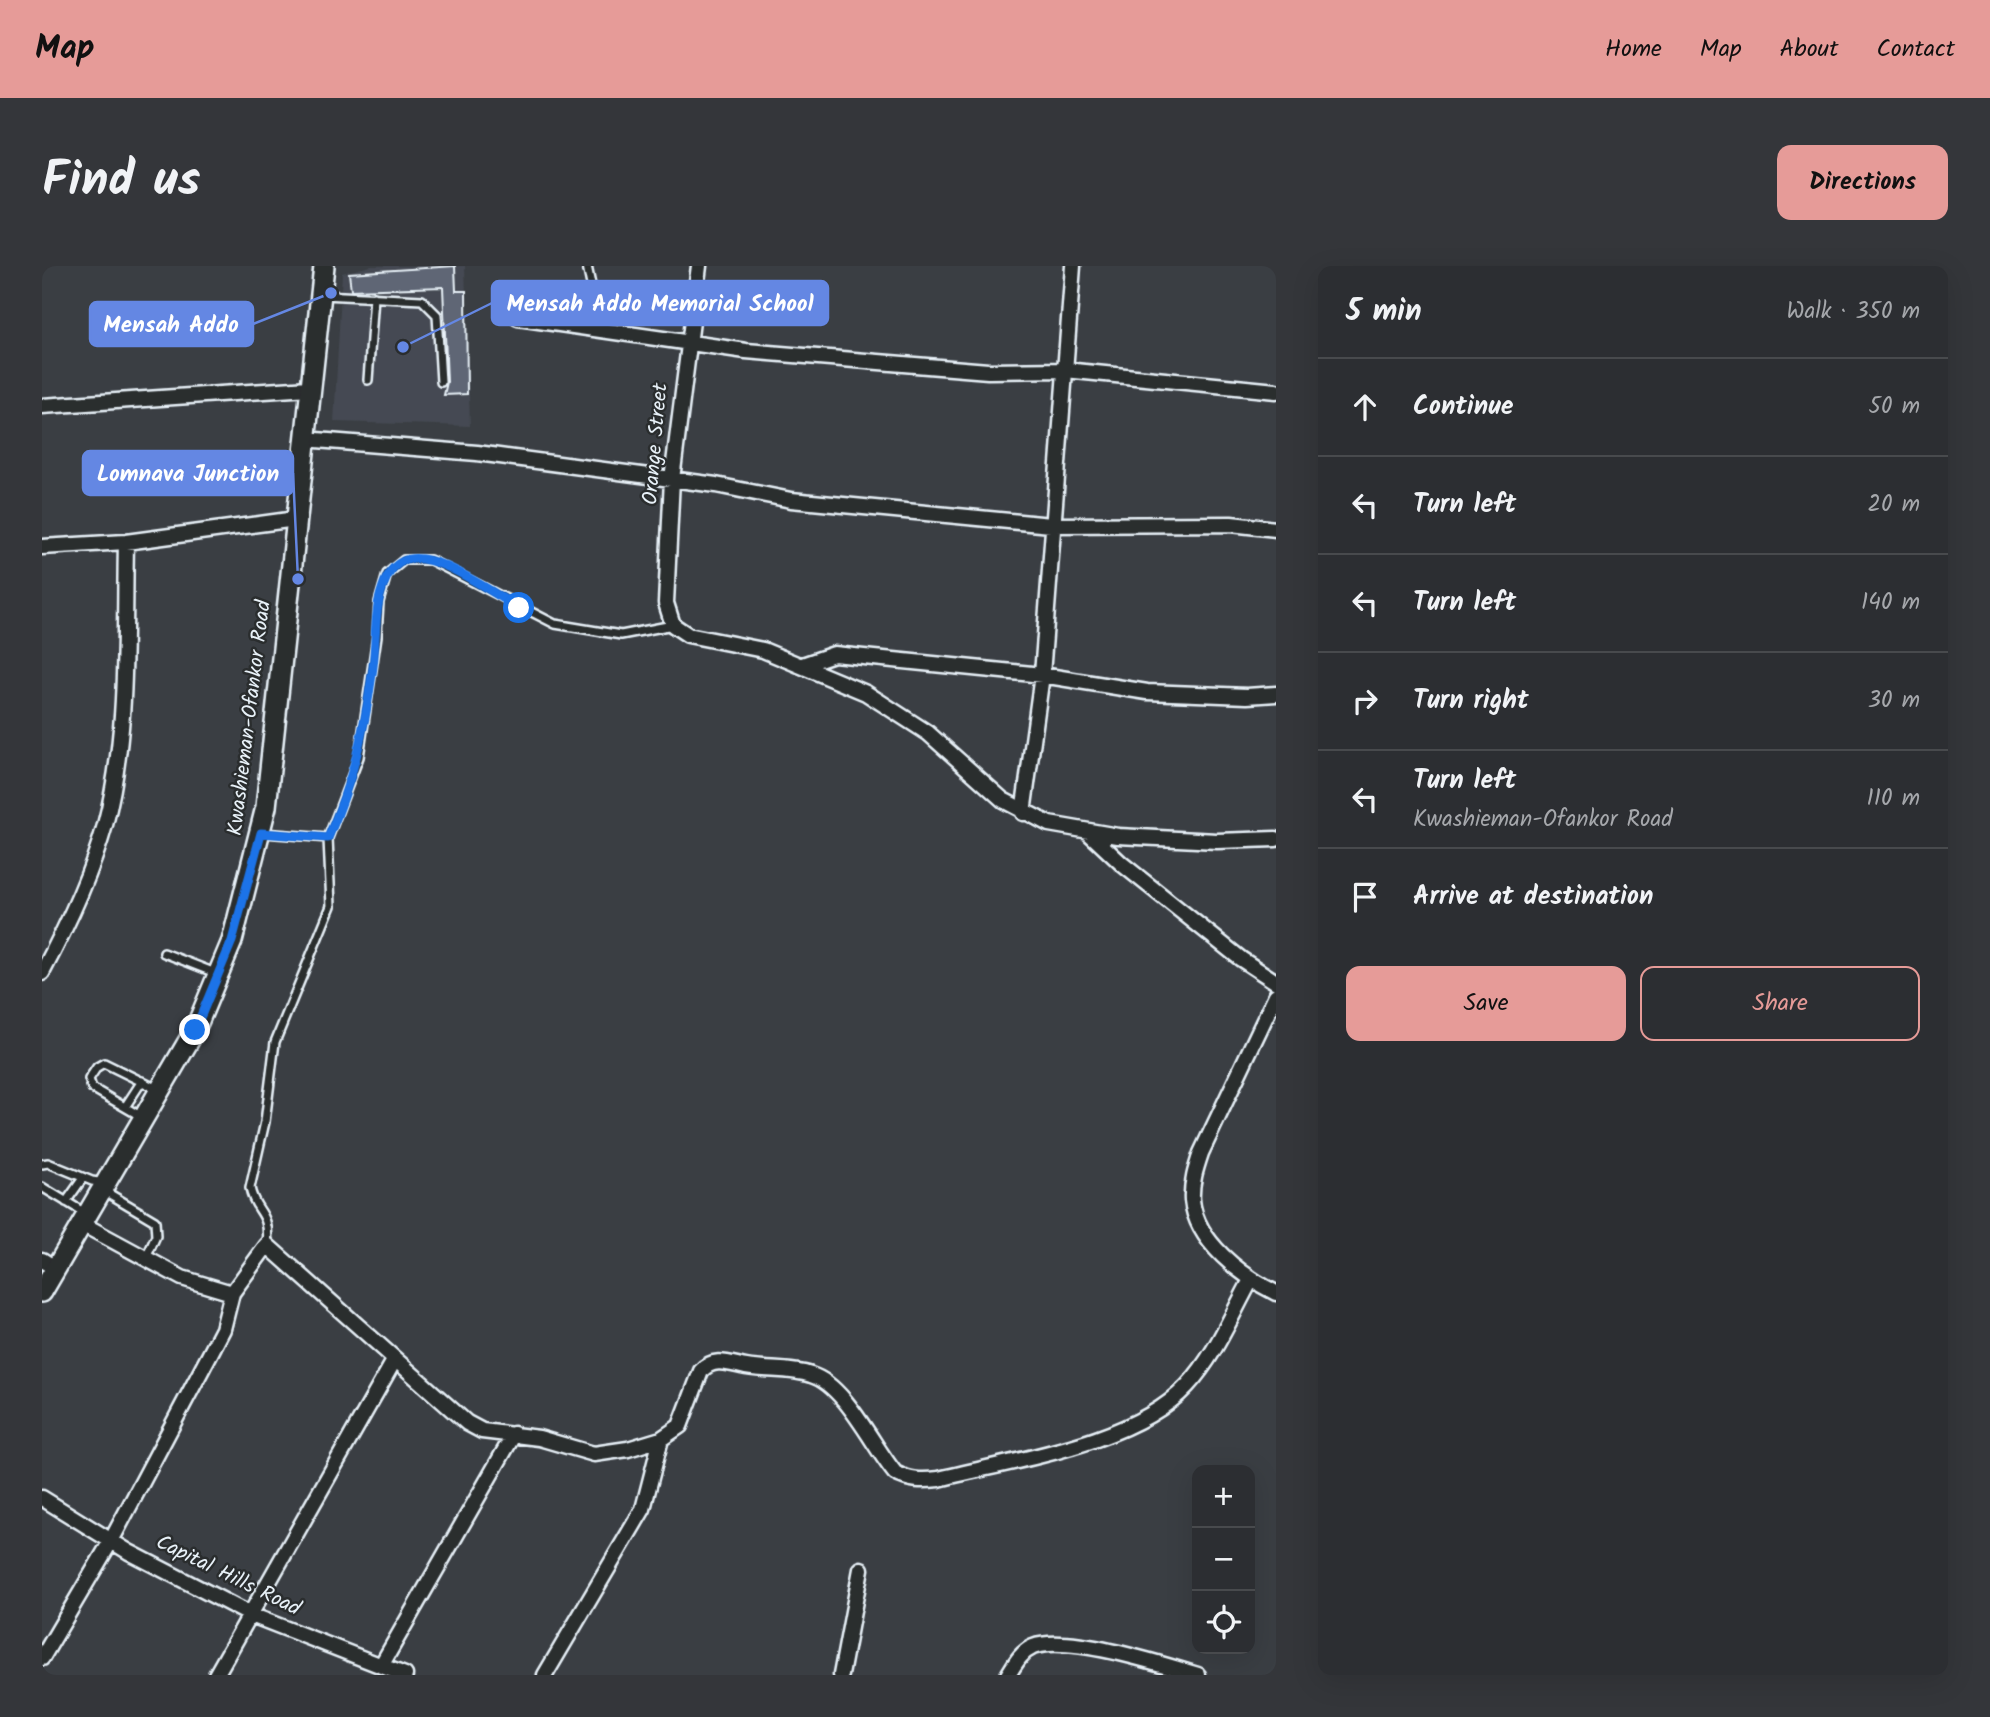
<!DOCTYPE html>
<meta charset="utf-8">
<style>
:root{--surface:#2c2e32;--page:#34363a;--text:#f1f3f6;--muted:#a6a8ac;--line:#484a4d;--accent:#e69b98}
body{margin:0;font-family:Kalam,sans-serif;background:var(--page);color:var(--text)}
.controls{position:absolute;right:21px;bottom:21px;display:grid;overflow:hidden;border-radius:14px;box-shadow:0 7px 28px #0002}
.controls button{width:63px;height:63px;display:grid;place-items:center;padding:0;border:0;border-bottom:2px solid var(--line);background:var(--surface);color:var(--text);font:35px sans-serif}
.stop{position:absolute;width:21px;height:21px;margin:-16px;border:5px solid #1a73e8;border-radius:50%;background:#fff}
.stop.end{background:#1a73e8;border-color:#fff;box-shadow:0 2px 7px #0008}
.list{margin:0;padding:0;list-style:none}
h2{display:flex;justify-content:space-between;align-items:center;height:91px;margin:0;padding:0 28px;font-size:30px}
h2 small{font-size:23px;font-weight:400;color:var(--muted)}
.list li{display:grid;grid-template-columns:46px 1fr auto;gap:21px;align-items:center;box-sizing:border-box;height:98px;padding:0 28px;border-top:2px solid var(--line)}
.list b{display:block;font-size:26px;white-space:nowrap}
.list p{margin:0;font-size:23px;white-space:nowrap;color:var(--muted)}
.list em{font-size:23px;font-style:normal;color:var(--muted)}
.actions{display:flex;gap:14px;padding:21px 28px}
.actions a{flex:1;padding:16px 0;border:2px solid var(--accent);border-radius:14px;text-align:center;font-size:24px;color:var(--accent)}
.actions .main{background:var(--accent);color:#111}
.icon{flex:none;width:38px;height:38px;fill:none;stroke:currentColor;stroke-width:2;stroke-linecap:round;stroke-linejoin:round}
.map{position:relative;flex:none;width:1234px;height:1409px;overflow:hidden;border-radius:14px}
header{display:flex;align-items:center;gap:42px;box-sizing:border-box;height:98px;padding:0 35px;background:var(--accent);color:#111}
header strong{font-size:33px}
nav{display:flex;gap:38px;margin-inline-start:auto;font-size:24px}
.intro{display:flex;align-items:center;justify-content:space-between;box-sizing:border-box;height:168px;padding:0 42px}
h1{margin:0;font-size:49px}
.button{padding:18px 32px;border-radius:14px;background:var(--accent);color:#111;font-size:24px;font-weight:700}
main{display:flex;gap:42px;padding:0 42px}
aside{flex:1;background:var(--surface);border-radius:14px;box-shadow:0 7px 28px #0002}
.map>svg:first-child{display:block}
.built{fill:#454a52}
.building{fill:#5e6674;stroke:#e8f1f8;stroke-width:2}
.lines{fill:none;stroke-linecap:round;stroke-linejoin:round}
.service-casing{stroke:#e8f1f8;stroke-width:12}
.minor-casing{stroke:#e8f1f8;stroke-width:19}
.secondary-casing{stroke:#e8f1f8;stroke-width:24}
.service{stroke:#2a2d2e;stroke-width:7}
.minor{stroke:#2a2d2e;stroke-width:14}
.secondary{stroke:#2a2d2e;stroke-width:19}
.route{stroke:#1a73e8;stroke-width:9}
.labels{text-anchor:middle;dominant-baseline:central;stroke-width:5;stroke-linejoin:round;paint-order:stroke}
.street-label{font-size:21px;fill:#e8f1f8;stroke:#2a2d2e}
.leader{fill:none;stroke:#6487e3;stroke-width:2.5}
.callout-dot{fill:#6487e3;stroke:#2a2d2e;stroke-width:2.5}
.callout{fill:#6487e3;stroke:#6487e3;stroke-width:2.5}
.callout-label{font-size:23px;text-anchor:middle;font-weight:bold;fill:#fff}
</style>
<header>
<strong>Map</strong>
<nav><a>Home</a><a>Map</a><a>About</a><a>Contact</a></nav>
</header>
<div class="intro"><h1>Find us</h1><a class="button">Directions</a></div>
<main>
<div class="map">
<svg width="1234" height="1409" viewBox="0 0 1234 1409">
<rect width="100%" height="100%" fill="#3a3e43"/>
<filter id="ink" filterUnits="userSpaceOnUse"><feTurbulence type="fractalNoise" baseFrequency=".0143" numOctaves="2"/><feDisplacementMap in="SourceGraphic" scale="14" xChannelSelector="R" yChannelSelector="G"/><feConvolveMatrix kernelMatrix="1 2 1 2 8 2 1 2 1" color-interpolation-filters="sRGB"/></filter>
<g filter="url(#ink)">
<!-- built -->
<path class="built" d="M329 0H423L428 160 292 156 300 7Z"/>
<!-- building -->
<path class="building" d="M413 0 414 25H424L425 128 402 129 405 116 401 21 309 24 307 7Z"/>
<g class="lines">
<defs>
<path id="service" d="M545 0 552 33
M281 29 380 34 395 49 399 116
M326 114 332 31
M221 567 286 572
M122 687 176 708
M83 841 100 815
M100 851 50 822 47 813 55 801 62 797 115 823
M0 898 6 897 50 915 62 917
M0 921 43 947
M61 924 113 955 114 970 104 992
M24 936 41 912
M225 979C229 944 213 948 208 922L223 856 233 776 289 640 286 572 317 491 335 370 337 336 345 308 362 294H388L513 358 579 369 631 359"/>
<path id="minor" d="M657 0 630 213 624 337 631 359 646 369 721 384 824 427 886 467 961 534 1007 558 1076 570 1175 575 1234 573
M476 52 704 85 946 105 1023 104 1234 125
M0 140 267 122
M262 173 435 187 674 219 749 234 1009 259 1189 258 1234 263
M0 281 84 276 254 253
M760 399 792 388 1000 409 1105 426 1205 430 1234 428
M981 547 1000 409 1031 0
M1047 567 1080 598 1199 693 1234 716
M0 707C24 662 49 609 63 559 87 468 82 369 84 276
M1234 729 1159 887C1154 902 1149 917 1150 934 1154 976 1200 1010 1234 1027
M42 959 140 1012 190 1027
M0 994 14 1003
M0 1232 87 1286 209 1349 363 1409
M0 1392 69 1275 169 1086 181 1063 190 1027 225 979 425 1157 440 1165 497 1172 552 1188 586 1183 619 1173 638 1160 659 1105C672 1090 688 1098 704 1101 726 1105 749 1102 769 1109 803 1119 830 1179 853 1207 868 1215 880 1215 897 1213 972 1194 1091 1178 1145 1120 1173 1090 1189 1050 1209 1014
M339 1400 472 1168
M174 1409 353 1093
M503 1409 601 1243 619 1173
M799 1409 819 1303
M966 1409C973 1398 979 1386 991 1381 1025 1368 1120 1398 1156 1409"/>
<path id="secondary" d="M0 1026 153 764 190 675 224 541 282 0"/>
</defs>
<!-- service casing -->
<use href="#service" class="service-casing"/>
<!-- minor casing -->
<use href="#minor" class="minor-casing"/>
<!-- secondary casing -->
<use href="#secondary" class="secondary-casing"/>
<!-- service -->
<use href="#service" class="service"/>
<!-- minor -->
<use href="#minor" class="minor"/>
<!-- secondary -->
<use href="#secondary" class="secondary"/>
</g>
</g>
<g class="lines" filter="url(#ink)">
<!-- route -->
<path class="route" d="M153 764 190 675 219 567 286 572C310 516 322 468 330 408 334 384 332 357 337 334 341 318 346 302 361 295 390 281 451 328 477 342"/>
</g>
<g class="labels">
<!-- street labels -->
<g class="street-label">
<text transform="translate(614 178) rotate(-85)">Orange Street</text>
<text transform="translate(208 452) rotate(-83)">Kwashieman-Ofankor Road</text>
<text transform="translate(186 1310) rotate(26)">Capital Hills Road</text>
</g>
</g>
<!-- callouts -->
<path class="leader" d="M361 81L450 37M289 27L211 58M256 313L251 207"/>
<g class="callout-dot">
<circle cx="361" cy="81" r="7"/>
<circle cx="289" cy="27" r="7"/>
<circle cx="256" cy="313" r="7"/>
</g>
<g class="callout">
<rect x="450" y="15" width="336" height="44" rx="7"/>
<rect x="48" y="36" width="163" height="44" rx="7"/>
<rect x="41" y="185" width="210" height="44" rx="7"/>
</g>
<g class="callout-label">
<text x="618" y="45">Mensah Addo Memorial School</text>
<text x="129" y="66">Mensah Addo</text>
<text x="146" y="215">Lomnava Junction</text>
</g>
</svg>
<div class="controls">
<button>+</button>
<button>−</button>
<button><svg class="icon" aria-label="locate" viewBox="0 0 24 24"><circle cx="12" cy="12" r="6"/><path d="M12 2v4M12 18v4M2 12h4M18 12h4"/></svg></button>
</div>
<div class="stop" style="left:477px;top:342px"></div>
<div class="stop end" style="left:153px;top:764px"></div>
</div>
<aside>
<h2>5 min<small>Walk · 350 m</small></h2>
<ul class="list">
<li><svg class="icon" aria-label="ahead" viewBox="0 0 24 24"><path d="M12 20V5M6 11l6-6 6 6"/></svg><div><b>Continue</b></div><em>50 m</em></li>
<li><svg class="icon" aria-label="left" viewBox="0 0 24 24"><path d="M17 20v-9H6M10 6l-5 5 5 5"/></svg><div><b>Turn left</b></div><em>20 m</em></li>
<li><svg class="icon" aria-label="left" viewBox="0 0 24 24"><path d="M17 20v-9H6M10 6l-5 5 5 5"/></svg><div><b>Turn left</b></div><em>140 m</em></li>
<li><svg class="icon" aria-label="right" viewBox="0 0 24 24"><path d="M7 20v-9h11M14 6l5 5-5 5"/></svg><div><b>Turn right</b></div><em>30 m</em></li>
<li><svg class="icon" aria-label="left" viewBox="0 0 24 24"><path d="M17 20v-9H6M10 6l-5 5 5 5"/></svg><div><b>Turn left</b><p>Kwashieman-Ofankor Road</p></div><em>110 m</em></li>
<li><svg class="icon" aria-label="arrive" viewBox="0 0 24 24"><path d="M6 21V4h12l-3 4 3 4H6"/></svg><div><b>Arrive at destination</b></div></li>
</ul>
<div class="actions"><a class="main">Save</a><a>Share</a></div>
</aside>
</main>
